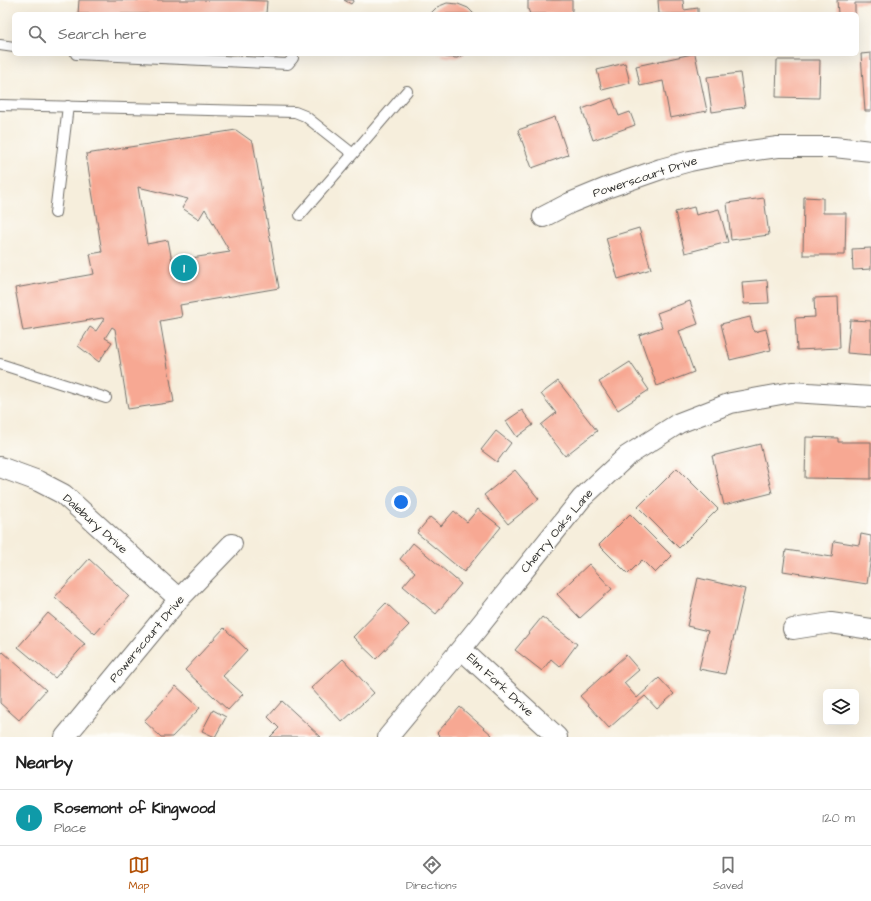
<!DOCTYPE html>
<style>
:root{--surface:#fff;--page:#f6f6f6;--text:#222;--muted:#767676;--line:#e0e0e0;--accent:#b45309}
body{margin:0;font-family:"Architects Daughter",sans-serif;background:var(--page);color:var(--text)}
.controls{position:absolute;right:12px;bottom:12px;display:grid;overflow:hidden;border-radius:6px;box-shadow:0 4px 16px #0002}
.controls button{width:36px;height:36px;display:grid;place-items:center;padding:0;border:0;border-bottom:1px solid var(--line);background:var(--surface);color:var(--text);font:20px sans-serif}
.you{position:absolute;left:401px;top:502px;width:14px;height:14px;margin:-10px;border:3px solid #fff;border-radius:50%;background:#1a73e8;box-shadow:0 0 0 6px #1a73e833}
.badge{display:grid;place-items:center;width:26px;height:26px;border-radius:50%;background:var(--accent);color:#fff;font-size:13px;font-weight:700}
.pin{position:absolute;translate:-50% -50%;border:2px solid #fff;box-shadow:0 1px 4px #0006}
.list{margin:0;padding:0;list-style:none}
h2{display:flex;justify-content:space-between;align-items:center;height:52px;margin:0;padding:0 16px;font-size:17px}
h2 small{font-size:13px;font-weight:400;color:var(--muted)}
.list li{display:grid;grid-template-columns:26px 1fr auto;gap:12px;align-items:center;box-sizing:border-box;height:56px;padding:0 16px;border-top:1px solid var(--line)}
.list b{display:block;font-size:15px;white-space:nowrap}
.list p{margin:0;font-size:13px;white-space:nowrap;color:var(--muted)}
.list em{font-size:13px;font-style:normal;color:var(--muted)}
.icon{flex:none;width:22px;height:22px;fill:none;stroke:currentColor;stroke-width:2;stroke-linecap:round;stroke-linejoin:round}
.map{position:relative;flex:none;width:871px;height:737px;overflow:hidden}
.search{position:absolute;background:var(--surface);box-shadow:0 4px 16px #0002;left:12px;right:12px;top:12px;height:44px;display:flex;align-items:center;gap:10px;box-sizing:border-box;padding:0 14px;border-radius:6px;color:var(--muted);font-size:15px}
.sheet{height:108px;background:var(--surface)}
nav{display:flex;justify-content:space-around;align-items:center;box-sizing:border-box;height:56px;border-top:1px solid var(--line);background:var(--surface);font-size:11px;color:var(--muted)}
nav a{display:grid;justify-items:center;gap:2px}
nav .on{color:var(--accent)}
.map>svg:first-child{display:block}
.building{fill:#f7a893;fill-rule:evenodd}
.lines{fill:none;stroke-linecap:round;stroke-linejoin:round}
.service-casing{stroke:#726f69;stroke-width:12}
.minor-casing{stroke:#726f69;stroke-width:22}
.service{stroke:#fff;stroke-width:10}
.minor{stroke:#fff;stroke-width:20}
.labels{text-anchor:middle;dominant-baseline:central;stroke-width:3;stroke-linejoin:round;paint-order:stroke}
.street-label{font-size:12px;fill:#2b2b2b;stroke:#fdfcf7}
</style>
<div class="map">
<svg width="871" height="737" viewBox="0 0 871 737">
<rect width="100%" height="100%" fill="#fdfcf7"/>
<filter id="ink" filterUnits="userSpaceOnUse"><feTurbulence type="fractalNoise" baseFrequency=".025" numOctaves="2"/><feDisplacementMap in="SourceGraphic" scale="8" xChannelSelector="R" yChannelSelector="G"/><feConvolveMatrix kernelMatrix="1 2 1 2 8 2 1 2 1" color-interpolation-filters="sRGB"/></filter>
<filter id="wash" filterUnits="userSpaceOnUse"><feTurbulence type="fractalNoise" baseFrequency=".012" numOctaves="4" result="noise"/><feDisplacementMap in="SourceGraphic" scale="16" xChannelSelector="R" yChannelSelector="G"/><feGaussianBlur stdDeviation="0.9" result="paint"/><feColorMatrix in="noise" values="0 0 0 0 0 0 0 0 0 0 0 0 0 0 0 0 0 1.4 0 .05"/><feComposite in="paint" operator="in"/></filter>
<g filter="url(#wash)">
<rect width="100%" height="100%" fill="#f6eedc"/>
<g id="blocks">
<!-- building -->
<path class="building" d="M79 0H237L267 1 266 14H78Z
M344 0H354L351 4Z
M528 0H572V10L571 14H530L528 9Z
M658 0H683L684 10 698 8V14H659Z
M837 0H871V3H855V14H838Z
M447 3 458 4 468 8 474 14H430L437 7Z
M871 53V111H865L861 54Z
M438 54H465L457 58 446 57Z
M692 54H695L707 111 670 118 663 81 640 86 636 66Z
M777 60H820L819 98 776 97Z
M625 63 630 83 602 90 597 70Z
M740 73 745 107 712 112 707 77Z
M612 98 619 116 630 112 635 125 593 140 582 109Z
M555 117 568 155 532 168 518 130Z
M236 130 253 142 279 288 180 305 182 317 160 321 174 402 128 409 115 329 112 327 105 338 112 342 99 362 78 346 90 327 96 331 104 319 102 318 23 331 15 288 94 274 90 254 102 252 86 154ZM138 187 188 199 182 208 199 219 205 209 230 252 172 261 168 240 147 244Z
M804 197 823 198V213H846L845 255H803Z
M764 198 769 235 731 240 727 203Z
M694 207 696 215 719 209 728 242 685 253 675 212Z
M639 228 651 269 618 279 606 238Z
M871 248V269L853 270 852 249Z
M767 280 769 303 744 304 742 282Z
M838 297 840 348 797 350 795 318 815 317 814 298Z
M690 301 698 324 679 331 694 372 657 386 639 335 662 327 657 313Z
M750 317 754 332 766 329 771 350 730 360 721 324Z
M850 320 871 321V355L847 353Z
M630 362 649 390 618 410 599 382Z
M558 381 597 431 565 456 541 425 556 413 541 394Z
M522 410 533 425 517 437 506 421Z
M496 431 511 443 497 462 481 450Z
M806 437 838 438V442H871V479L805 478Z
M760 444 772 493 724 505 712 456Z
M677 468 718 509 679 548 638 507Z
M515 470 539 499 508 524 484 495Z
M478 509 501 527 464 572 417 533 430 517 441 526 454 511 467 522Z
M630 514 672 556 655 573 642 560 628 574 599 545Z
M861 534 871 536V557L867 584 783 571 786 550 832 557 834 541 859 545Z
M413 543 461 584 436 614 403 586 415 572 400 559Z
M89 559 129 596 95 634 55 597Z
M589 564 612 589 580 618 557 594Z
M698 578 745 589 725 674 699 669 708 631 687 626Z
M386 603 409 625 376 659 353 637Z
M48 613 85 644 55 678 18 647Z
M542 617 577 644 560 667 551 659 542 671 515 650Z
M224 628 247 650 223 676 243 694 228 710 185 670Z
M3 652 46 690 19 720 0 703V655Z
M626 655 639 670 624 683 637 698 659 678 674 694 657 709 645 696 609 728 580 696Z
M343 659 374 693 342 722 311 688Z
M176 686 200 708 172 737H161L144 721Z
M282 701 321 737H270L279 728 268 717Z
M460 707 492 735 490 737H441L437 733Z
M213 710 226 717 215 737 202 731Z"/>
</g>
</g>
<g filter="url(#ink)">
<use href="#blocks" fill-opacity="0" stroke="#726f69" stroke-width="1"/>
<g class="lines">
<defs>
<path id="service" d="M0 45 14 47
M76 54 288 64 293 58 292 54
M0 105 295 112 305 116 353 154 407 91
M55 213 68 106
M300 215 353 154
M0 364 106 398"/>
<path id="minor" d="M543 217 570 203 609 187 661 169 690 161 720 155 778 147H834L871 151
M0 467 38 481 63 494 179 599
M793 629 831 623 871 629
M461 649 557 737
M65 737 179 599 232 544
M388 737 461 649 582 498 627 456 679 423 731 403 792 392 871 397"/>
</defs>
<!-- service casing -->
<use href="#service" class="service-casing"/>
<!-- minor casing -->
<use href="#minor" class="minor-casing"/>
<!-- service -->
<use href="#service" class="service"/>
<!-- minor -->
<use href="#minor" class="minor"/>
</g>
</g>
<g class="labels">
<!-- street labels -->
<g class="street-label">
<text transform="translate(645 177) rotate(-18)">Powerscourt Drive</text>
<text transform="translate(95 524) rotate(42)">Dalebury Drive</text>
<text transform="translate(557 531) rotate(-50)">Cherry Oaks Lane</text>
<text transform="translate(147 639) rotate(-50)">Powerscourt Drive</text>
<text transform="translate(500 685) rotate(43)">Elm Fork Drive</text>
</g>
</g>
</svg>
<div class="controls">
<button><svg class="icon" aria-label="layers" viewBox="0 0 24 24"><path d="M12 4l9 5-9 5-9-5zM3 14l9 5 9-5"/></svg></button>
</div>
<div class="you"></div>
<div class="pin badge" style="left:184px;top:268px;background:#0f9aa8">1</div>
<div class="search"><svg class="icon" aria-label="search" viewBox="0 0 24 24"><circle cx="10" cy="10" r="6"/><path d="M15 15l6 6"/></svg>Search here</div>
</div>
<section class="sheet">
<h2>Nearby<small></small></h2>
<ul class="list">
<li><span class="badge" style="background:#0f9aa8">1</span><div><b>Rosemont of Kingwood</b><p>Place</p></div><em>120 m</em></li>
</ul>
</section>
<nav>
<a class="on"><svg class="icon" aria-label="map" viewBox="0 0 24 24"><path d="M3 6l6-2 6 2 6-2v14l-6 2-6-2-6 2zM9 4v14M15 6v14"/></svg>Map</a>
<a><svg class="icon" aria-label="directions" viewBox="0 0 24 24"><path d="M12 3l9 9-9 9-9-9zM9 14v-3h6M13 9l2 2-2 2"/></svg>Directions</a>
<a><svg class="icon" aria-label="saved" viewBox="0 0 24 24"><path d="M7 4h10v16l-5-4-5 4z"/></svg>Saved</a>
</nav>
